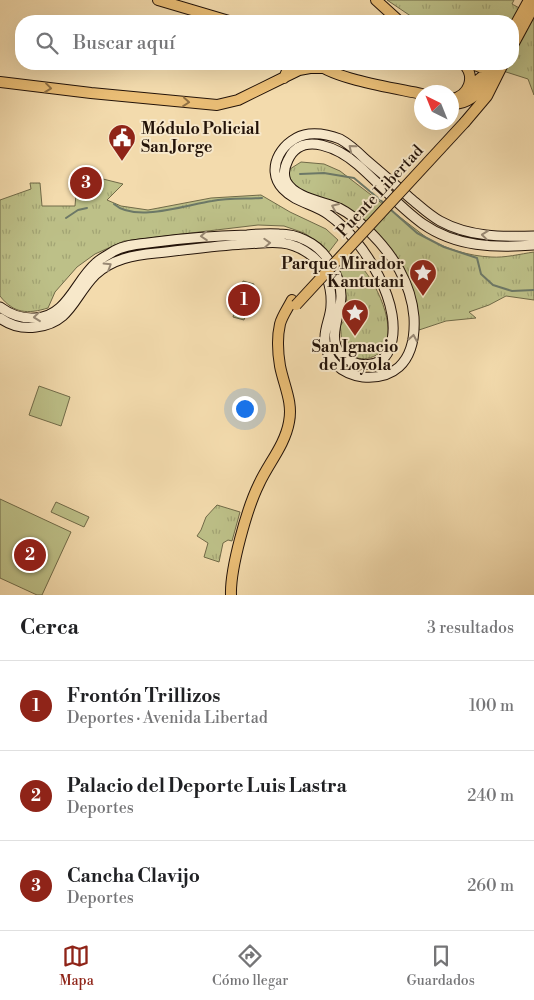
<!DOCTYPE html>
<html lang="es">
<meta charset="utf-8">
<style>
:root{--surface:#fff;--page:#f2f2f2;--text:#202124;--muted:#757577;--line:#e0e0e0;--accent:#8f2418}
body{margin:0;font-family:"Libre Bodoni",serif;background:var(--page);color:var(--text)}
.compass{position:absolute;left:414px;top:85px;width:45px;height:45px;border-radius:50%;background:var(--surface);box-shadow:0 5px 20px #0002;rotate:317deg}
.you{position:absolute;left:244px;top:408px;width:18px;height:18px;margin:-12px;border:4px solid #fff;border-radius:50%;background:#1a73e8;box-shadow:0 0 0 8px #1a73e833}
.badge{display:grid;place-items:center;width:32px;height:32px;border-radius:50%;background:var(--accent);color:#fff;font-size:16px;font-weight:700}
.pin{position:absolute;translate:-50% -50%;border:2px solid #fff;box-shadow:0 1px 5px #0006}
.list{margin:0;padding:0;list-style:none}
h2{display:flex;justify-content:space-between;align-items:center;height:65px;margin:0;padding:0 20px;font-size:21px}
h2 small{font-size:16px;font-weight:400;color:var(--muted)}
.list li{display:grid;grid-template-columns:32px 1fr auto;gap:15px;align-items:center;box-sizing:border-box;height:90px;padding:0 20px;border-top:1px solid var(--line)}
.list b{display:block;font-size:19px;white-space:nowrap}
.list p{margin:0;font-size:16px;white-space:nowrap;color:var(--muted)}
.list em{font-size:16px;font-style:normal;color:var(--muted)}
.icon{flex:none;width:28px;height:28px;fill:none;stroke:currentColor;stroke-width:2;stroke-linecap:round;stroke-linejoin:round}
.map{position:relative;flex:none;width:534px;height:595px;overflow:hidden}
.search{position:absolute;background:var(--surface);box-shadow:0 5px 20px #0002;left:15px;right:15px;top:15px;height:55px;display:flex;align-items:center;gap:12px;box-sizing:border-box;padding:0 18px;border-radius:20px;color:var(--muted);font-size:19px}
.sheet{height:335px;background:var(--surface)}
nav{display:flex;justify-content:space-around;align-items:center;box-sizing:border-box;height:70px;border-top:1px solid var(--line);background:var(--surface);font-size:14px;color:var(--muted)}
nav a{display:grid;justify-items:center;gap:2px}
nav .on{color:var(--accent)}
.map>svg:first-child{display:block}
.grass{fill:url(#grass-tufts);stroke:#706a48}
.pitch{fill:#bdc088;stroke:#706a48}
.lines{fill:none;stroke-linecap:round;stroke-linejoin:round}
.stream{stroke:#6c7867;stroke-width:2}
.secondary-casing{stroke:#231309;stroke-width:11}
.primary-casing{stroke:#231309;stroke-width:12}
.secondary{stroke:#f7e8ca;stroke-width:9}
.primary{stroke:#eabe76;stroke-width:10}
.primary-bridge-casing{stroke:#231309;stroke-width:12;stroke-linecap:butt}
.primary-bridge{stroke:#eabe76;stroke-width:10}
.oneway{stroke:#907145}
.oneway2{stroke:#988873}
.labels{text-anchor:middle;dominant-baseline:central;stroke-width:4;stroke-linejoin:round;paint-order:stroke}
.poi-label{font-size:16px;font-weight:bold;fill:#231309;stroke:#f7e8ca;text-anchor:start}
.street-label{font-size:16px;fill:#231309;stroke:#f7e8ca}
</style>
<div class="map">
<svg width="534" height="595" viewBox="0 0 534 595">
<defs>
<pattern id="grass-tufts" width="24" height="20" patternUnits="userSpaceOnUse" patternTransform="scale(1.25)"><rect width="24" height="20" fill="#bdc088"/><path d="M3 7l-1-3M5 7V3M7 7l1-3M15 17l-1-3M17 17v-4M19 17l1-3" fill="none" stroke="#a2a474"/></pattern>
</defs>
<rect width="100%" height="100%" fill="#f3dbad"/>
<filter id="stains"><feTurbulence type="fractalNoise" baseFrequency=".004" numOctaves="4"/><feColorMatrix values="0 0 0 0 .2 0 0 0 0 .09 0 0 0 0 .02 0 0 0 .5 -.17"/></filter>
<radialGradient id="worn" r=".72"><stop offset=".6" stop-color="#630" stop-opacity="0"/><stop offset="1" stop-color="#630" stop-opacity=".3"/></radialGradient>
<!-- grass -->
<path class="grass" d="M387 0H514L512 4 534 16V95L528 79 503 71 507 64H513V21H418Z
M301 162 324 164 340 171 427 238C446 249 469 256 491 257 505 258 520 254 534 252V300L506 296 489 305 469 312 476 318 446 321 419 330 416 308 406 273 402 264 380 238 348 214 291 188 287 176 290 169Z
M103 179 123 184 107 200 121 206 148 210 211 198 261 195 290 212 326 229 338 240 328 253 321 244 304 233 284 226 258 225 124 241 95 254 77 267 55 292 48 308C28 314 14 314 0 296V200L31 189 30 183H40L42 206H75L76 194H90L101 190Z
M352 258C372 272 397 322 385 346 376 362 353 363 344 348 340 341 342 333 340 326 355 309 343 289 338 271Z
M217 505 240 512 232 541 228 540 223 543 219 562 204 557 208 543 197 536 201 530 206 517Z"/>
<!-- pitch -->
<path class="pitch" d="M98 176V189L75 191 74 178Z
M243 281 254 284 244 320 233 317Z
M39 386 70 397 61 426 29 415Z
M0 499 71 532 42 595H37L0 578Z
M56 502 89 517 84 527 51 512Z"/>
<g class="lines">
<!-- stream -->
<path class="stream" d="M300 174 324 173 354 178 385 204
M114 204C135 223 186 205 212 201 228 198 246 199 262 198
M390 209 417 233 444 247 477 258 481 274 493 285 512 291 534 290
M66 218 78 210 87 208"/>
<defs>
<path id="secondary" d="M0 307C11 315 21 319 35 318 67 317 75 281 96 263 101 258 108 255 114 251 126 244 142 244 156 242 186 238 216 236 247 235 257 234 268 233 279 234 287 234 297 236 305 240 318 246 328 257 334 270 338 278 341 287 341 296 341 314 327 337 340 353 352 368 381 370 389 350 407 308 363 239 329 215 315 204 296 203 283 189 263 168 284 137 309 134 320 133 330 135 340 139 349 144 358 152 365 159 380 172 396 185 410 198 420 206 429 215 440 221 469 237 502 237 534 236
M0 318C11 326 22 329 36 327 71 323 74 296 95 275 112 259 134 255 156 253 185 250 214 246 243 244 256 244 269 241 282 243 292 244 303 249 312 256 326 267 332 288 331 305 331 316 325 326 325 337 324 360 342 374 363 377 375 378 389 376 399 367 413 354 415 335 414 317 411 282 393 255 369 231 360 222 351 214 339 208 322 201 295 198 286 181 283 174 285 166 288 160 302 129 341 150 358 165 380 184 399 207 423 224 456 247 495 248 534 245"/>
<path id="primary" d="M158 0 229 21
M376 0 399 21
M513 29 529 0
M513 45 534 6
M317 64C339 80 394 88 422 94
M472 64 480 67 493 68
M284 78 290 64
M488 81 495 64
M0 82 91 93 217 105 238 100 299 70 310 68H323
M467 89 493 68
M452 99C469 96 476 77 464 64
M454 104C473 103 480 89 493 77
M465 122 487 96 503 64
M231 595C230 569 247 508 259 484 268 464 285 445 289 422 293 402 284 386 280 366 278 354 277 337 280 324 282 316 288 308 292 300"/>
</defs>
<!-- secondary casing -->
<use href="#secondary" class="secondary-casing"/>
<!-- primary casing -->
<use href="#primary" class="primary-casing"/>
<!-- secondary -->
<use href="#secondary" class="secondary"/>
<!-- primary -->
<use href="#primary" class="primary"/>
<defs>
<path id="primary-bridge" d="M296 305 465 122"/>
</defs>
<!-- primary-bridge casing -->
<use href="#primary-bridge" class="primary-bridge-casing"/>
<!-- primary-bridge -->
<use href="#primary-bridge" class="primary-bridge"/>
</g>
<!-- one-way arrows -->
<defs><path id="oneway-chevron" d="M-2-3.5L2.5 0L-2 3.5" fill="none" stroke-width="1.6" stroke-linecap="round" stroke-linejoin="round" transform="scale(1.25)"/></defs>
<g class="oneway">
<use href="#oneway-chevron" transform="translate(48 88) rotate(7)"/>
<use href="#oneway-chevron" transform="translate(186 102) rotate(5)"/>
</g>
<g class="oneway2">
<use href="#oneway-chevron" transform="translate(352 148) rotate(-141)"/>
<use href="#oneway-chevron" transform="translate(335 207) rotate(-157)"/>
<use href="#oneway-chevron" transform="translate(485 235) rotate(-174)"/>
<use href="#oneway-chevron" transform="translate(204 236) rotate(176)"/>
<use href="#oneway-chevron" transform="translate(267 243) rotate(-3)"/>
<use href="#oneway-chevron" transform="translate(108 266) rotate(-32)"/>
<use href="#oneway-chevron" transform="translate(37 317) rotate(174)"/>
<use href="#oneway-chevron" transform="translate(413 338) rotate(-80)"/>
</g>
<!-- icons -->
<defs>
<symbol id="civic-pin" viewBox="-11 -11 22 30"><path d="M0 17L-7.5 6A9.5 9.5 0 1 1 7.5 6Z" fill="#8f2418" stroke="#f7e8ca"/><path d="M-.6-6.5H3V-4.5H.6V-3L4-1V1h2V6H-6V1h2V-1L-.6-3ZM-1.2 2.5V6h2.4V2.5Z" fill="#fff"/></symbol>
<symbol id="sight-pin" viewBox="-11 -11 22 30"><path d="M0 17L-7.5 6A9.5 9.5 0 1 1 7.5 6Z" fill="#8f2418" stroke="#f7e8ca"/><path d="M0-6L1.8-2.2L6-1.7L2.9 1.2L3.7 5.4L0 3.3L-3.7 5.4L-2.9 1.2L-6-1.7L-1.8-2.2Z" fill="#fff"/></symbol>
</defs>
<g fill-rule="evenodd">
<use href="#civic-pin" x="106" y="122" width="32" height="43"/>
<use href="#sight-pin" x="407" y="257" width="32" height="43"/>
<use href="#sight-pin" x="339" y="297" width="32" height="43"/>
</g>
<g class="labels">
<!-- poi labels -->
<g class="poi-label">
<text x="141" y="129">Módulo Policial<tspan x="141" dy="18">San Jorge</tspan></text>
<text x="404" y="264" text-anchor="end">Parque Mirador<tspan x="404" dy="18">Kantutani</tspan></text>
<text x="355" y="347" text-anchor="middle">San Ignacio<tspan x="355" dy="18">de Loyola</tspan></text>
</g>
<!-- street labels -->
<g class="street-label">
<text transform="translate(380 191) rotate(-47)">Puente Libertad</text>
</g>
</g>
<rect width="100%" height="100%" filter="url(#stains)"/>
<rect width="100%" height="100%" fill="url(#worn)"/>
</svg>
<svg class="compass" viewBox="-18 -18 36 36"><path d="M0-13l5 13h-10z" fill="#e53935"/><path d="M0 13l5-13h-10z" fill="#757577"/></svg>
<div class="you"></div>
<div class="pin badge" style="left:244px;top:300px">1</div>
<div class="pin badge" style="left:30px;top:555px">2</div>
<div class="pin badge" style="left:86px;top:183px">3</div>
<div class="search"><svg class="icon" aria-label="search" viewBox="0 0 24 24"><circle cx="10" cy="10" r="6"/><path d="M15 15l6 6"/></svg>Buscar aquí</div>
</div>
<section class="sheet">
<h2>Cerca<small>3 resultados</small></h2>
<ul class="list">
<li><span class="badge">1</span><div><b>Frontón Trillizos</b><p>Deportes · Avenida Libertad</p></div><em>100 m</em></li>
<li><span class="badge">2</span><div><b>Palacio del Deporte Luis Lastra</b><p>Deportes</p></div><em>240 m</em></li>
<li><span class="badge">3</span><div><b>Cancha Clavijo</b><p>Deportes</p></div><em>260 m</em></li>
</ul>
</section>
<nav>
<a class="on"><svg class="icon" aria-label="map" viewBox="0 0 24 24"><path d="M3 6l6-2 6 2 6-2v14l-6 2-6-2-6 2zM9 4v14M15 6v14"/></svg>Mapa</a>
<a><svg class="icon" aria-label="directions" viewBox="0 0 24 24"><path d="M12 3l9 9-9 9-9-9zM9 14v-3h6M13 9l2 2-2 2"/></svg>Cómo llegar</a>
<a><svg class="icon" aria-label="saved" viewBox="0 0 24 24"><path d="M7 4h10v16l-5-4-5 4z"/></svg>Guardados</a>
</nav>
